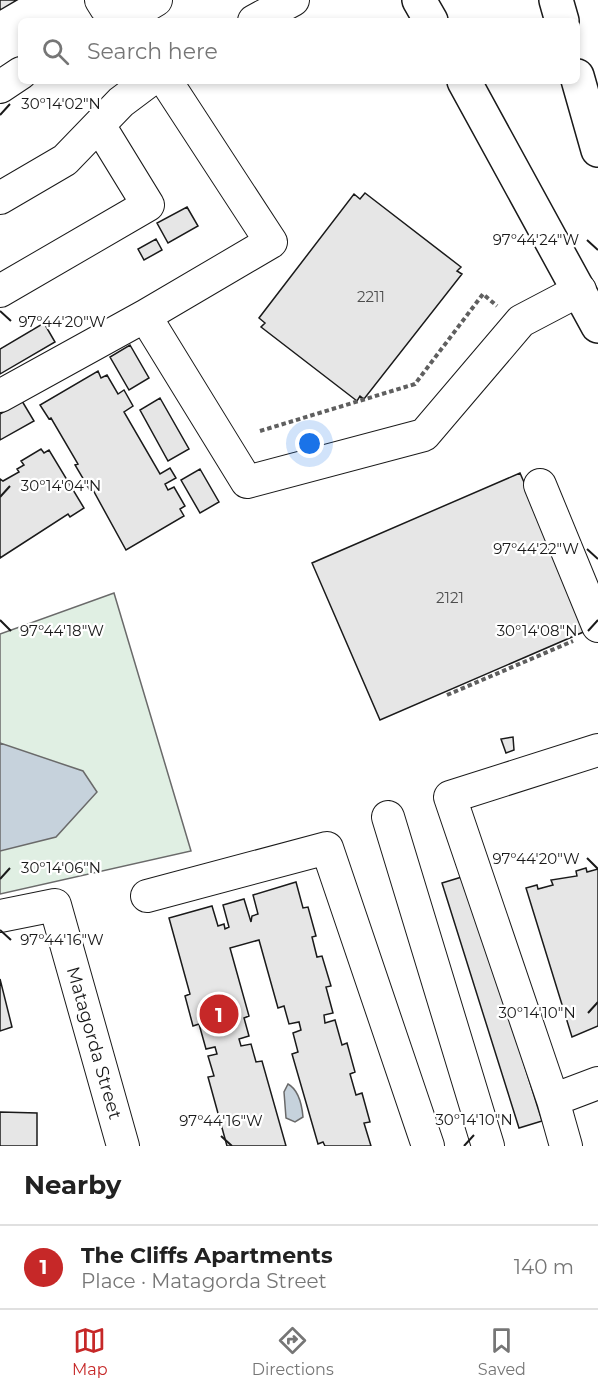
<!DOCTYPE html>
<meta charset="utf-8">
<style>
:root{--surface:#fff;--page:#f2f2f2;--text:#222;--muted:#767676;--line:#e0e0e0;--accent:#c62828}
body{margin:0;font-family:Montserrat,sans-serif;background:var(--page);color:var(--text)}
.you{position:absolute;left:310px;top:444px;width:21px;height:21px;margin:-15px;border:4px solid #fff;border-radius:50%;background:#1a73e8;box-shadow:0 0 0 9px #1a73e833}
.badge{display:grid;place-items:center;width:39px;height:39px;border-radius:50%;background:var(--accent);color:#fff;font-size:20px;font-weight:700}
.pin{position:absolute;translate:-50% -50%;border:3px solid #fff;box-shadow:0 2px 6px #0006}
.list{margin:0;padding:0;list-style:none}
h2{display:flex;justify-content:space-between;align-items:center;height:78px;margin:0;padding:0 24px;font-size:26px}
h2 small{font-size:20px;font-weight:400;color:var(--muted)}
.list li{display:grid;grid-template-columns:39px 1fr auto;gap:18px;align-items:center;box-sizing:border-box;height:84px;padding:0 24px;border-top:2px solid var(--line)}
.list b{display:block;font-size:22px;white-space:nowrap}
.list p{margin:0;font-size:20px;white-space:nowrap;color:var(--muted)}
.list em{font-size:20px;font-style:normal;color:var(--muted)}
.icon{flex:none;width:33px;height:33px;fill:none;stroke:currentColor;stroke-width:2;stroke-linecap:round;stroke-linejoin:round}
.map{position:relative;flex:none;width:598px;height:1146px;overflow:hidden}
.search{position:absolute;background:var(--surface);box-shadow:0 3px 9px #0003;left:18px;right:18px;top:18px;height:66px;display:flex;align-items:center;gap:15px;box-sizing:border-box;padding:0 21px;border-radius:9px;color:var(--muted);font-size:22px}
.sheet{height:162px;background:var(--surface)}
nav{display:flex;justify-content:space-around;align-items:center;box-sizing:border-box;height:84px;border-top:2px solid var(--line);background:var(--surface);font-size:16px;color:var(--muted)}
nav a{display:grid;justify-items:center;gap:3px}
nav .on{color:var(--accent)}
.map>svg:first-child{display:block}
.green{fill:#e0efe3;stroke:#6a6a6a;stroke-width:1.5}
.water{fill:#c6d2dc;stroke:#6a6a6a;stroke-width:1.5}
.building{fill:#e6e6e6;stroke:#1a1a1a;stroke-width:1.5}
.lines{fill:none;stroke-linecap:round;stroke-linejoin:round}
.minor-casing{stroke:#1a1a1a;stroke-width:34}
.major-casing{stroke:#1a1a1a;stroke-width:36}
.highway-casing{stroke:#1a1a1a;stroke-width:36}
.path{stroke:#5f5f5f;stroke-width:4;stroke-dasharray:4.5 3;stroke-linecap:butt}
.minor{stroke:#fff;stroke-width:32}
.major{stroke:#fff;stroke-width:33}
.highway{stroke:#fff;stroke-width:33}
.ticks{fill:none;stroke:#1a1a1a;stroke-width:2}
.labels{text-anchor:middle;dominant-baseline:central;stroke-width:4.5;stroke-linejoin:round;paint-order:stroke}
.number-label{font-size:15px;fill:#4d4d4d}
.street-label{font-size:18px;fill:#1a1a1a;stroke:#fff}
.ticks-label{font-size:15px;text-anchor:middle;fill:#1a1a1a;stroke:#fff;stroke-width:4.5;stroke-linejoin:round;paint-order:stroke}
</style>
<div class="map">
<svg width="598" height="1146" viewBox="0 0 598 1146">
<rect width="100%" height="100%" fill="#fff"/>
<!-- green -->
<path class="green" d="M114 593 191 851 0 894V634Z"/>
<!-- water -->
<path class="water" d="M0 743 83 771 97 792 56 837 0 851Z
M288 1084C299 1090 302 1106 303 1117L295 1122 286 1118 284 1092Z"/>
<!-- building -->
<path class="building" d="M0 0H17L0 10Z
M365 193 461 267 457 271 462 274 364 399 360 396 357 401 261 327 265 323 259 318 354 194 360 199Z
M187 207 198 226 168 243 157 223Z
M156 239 162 250 144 260 138 249Z
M44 323 55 342 0 374V349Z
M130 345 149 378 129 390 110 357Z
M98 371 101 378 107 375 118 394 124 390 133 406 124 412 160 474 170 468 176 478 165 484 168 490 174 487 185 506 180 509 184 516 126 550 93 490 91 492 75 465 78 464 51 418 49 419 40 405Z
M160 398 189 449 168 461 140 410Z
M22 401 34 421 0 440V414Z
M41 449 44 453 49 450 84 508 70 517 68 514 0 558V479L3 481 19 472 17 469 24 465 21 461Z
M200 469 219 502 200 513 181 480Z
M520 473 588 630 380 720 312 563Z
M513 737 514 750 506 753 501 739Z
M586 868 587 872 598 869V1026L572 1037 526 888 537 885 538 889 553 885 551 880 577 876 576 871Z
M465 876 542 1121 519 1128 442 883Z
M296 882 303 908 308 907 316 936 312 937 317 957 322 956 331 986 326 987 333 1013 324 1015 325 1023 335 1020 342 1045 347 1043 355 1072 350 1074 356 1095 362 1093 370 1122 364 1123 371 1146H325L323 1142 318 1144 292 1054 298 1052 293 1033 301 1030 299 1022 289 1024 284 1006 278 1008 259 940 230 948 249 1016 244 1018 249 1036 239 1039 241 1046 251 1044 256 1062 262 1061 286 1146H227L208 1077 214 1076 208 1056 217 1054 215 1047 206 1049 199 1024 193 1026 185 996 190 994 169 918 212 906 218 926 224 924 225 929 229 927 223 905 244 899 251 922 252 916 258 914 253 895Z
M0 979 12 1027 0 1031Z
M0 1112 37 1113V1146H0Z"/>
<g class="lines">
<defs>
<path id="minor" d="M101 0 106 8 126 18 156 0
M254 21 293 0
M166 81 271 242 145 316 247 482 424 435 521 321 580 290
M0 87 21 73
M0 198 65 160 121 102 149 81
M0 291 148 205 99 125
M0 396 145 316
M540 485 598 626
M598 750 450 797 553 1100 598 1083
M388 817 488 1146
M147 896 327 848 428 1146
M0 916 55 905 123 1146
M553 1100 566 1146"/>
<path id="major" d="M419 0 431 21
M464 81 598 326"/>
<path id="highway" d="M556 0 562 21
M577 76 598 150"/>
</defs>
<!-- minor casing -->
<use href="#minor" class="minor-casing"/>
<!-- major casing -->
<use href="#major" class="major-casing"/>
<!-- highway casing -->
<use href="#highway" class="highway-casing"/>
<!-- path -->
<path class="path" d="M260 431 415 384 483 294 497 306
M447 695 573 641"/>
<!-- minor -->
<use href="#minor" class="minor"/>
<!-- major -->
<use href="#major" class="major"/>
<!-- highway -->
<use href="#highway" class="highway"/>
</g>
<!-- ticks -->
<path class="ticks" d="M0 115 10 104M587 240 598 250M0 311 11 321M0 497 10 486M587 549 598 559M0 620 11 631M588 631 598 620M587 858 598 869M0 879 10 868M0 930 11 940M588 1013 598 1002M221 1136 232 1146M464 1146 474 1135"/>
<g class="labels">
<!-- number labels -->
<g class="number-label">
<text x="371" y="296">2211</text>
<text x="450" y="597">2121</text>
</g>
<!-- street labels -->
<g class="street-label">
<text transform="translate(94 1043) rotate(74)">Matagorda Street</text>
</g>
</g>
<g class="ticks-label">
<text x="61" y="109">30°14'02"N</text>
<text x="536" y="245">97°44'24"W</text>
<text x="62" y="327">97°44'20"W</text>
<text x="61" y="491">30°14'04"N</text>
<text x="536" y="554">97°44'22"W</text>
<text x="62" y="636">97°44'18"W</text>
<text x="537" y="636">30°14'08"N</text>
<text x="536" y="864">97°44'20"W</text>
<text x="61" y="873">30°14'06"N</text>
<text x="62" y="945">97°44'16"W</text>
<text x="537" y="1018">30°14'10"N</text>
<text x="474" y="1125">30°14'10"N</text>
<text x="221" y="1126">97°44'16"W</text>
</g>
</svg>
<div class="you"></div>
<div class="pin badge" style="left:219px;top:1014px">1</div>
<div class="search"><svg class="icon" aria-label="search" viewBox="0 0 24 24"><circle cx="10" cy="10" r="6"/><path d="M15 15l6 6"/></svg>Search here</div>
</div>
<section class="sheet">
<h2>Nearby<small></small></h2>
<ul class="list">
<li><span class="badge">1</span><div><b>The Cliffs Apartments</b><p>Place · Matagorda Street</p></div><em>140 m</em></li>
</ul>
</section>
<nav>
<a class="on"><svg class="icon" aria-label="map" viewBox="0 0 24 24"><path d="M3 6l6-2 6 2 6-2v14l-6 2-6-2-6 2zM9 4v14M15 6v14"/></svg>Map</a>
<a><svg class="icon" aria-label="directions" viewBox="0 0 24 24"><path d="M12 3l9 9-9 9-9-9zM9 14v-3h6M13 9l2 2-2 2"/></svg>Directions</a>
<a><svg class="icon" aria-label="saved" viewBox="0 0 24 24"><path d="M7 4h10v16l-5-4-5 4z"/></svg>Saved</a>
</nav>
